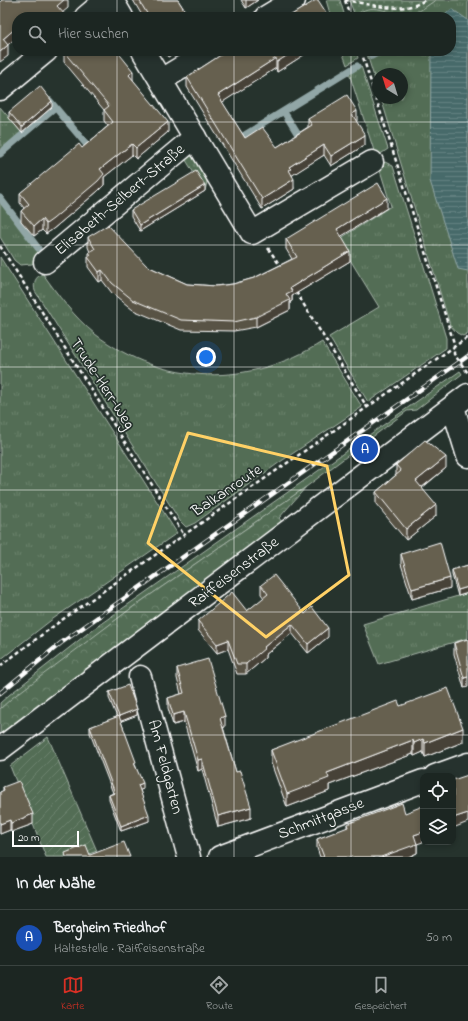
<!DOCTYPE html>
<html lang="de">
<meta charset="utf-8">
<style>
:root{--surface:#1c2622;--page:#252e2a;--text:#f1f3f6;--muted:#a0a5a5;--line:#3a4340;--accent:#d93025}
body{margin:0;font-family:"Indie Flower",sans-serif;background:var(--page);color:var(--text)}
.controls{position:absolute;right:12px;bottom:12px;display:grid;overflow:hidden;border-radius:8px;box-shadow:0 2px 6px #0003}
.controls button{width:36px;height:36px;display:grid;place-items:center;padding:0;border:0;border-bottom:1px solid var(--line);background:var(--surface);color:var(--text);font:20px sans-serif}
.compass{position:absolute;left:372px;top:68px;width:36px;height:36px;border-radius:50%;background:var(--surface);box-shadow:0 2px 6px #0003;rotate:322deg}
.scale{position:absolute;left:12px;bottom:10px;width:67px;box-sizing:border-box;padding-left:4px;border:2px solid #fff;border-top:0;font-size:11px;line-height:14px;white-space:nowrap;color:#fff;-webkit-text-stroke:3px #26332d;paint-order:stroke}
.you{position:absolute;left:206px;top:357px;width:14px;height:14px;margin:-10px;border:3px solid #fff;border-radius:50%;background:#1a73e8;box-shadow:0 0 0 6px #1a73e833}
.badge{display:grid;place-items:center;width:26px;height:26px;border-radius:50%;background:var(--accent);color:#fff;font-size:13px;font-weight:700}
.pin{position:absolute;translate:-50% -50%;border:2px solid #fff;box-shadow:0 1px 4px #0006}
.list{margin:0;padding:0;list-style:none}
h2{display:flex;justify-content:space-between;align-items:center;height:52px;margin:0;padding:0 16px;font-size:17px}
h2 small{font-size:13px;font-weight:400;color:var(--muted)}
.list li{display:grid;grid-template-columns:26px 1fr auto;gap:12px;align-items:center;box-sizing:border-box;height:56px;padding:0 16px;border-top:1px solid var(--line)}
.list b{display:block;font-size:15px;white-space:nowrap}
.list p{margin:0;font-size:13px;white-space:nowrap;color:var(--muted)}
.list em{font-size:13px;font-style:normal;color:var(--muted)}
.icon{flex:none;width:22px;height:22px;fill:none;stroke:currentColor;stroke-width:2;stroke-linecap:round;stroke-linejoin:round}
.map{position:relative;flex:none;width:468px;height:857px;overflow:hidden}
.search{position:absolute;background:var(--surface);box-shadow:0 2px 6px #0003;left:12px;right:12px;top:12px;height:44px;display:flex;align-items:center;gap:10px;box-sizing:border-box;padding:0 14px;border-radius:16px;color:var(--muted);font-size:15px}
.sheet{height:108px;background:var(--surface)}
nav{display:flex;justify-content:space-around;align-items:center;box-sizing:border-box;height:56px;border-top:1px solid var(--line);background:var(--surface);font-size:11px;color:var(--muted)}
nav a{display:grid;justify-items:center;gap:2px}
nav .on{color:var(--accent)}
.map>svg:first-child{display:block}
.grass{fill:url(#grass-tufts);stroke:#a8b6aa}
.forest{fill:url(#forest-crowns);stroke:#a8b6aa}
.park{fill:url(#park-dots);stroke:#a8b6aa}
.garden{fill:url(#garden-furrows);stroke:#a8b6aa}
.water{fill:url(#water-rules);stroke:#91a6a6}
.lines{fill:none;stroke-linecap:round;stroke-linejoin:round}
.stream{stroke:#91a6a6;stroke-width:7}
.minor-casing{stroke:#fff;stroke-width:25}
.path{stroke:#fff;stroke-width:2.5;stroke-dasharray:4 3;stroke-linecap:butt}
.minor{stroke:#26332d;stroke-width:22}
.rail-casing{stroke:#fff;stroke-width:4.5}
.rail{stroke:#26332d;stroke-width:3;stroke-dasharray:9;stroke-linecap:butt}
.wall{fill:#585344;stroke:#fff}
.shaded-wall{fill:#474337;stroke:#fff}
.building{fill:#66604f;stroke:#fff}
.marked{fill:none;stroke:#ffd166;stroke-width:3;stroke-linejoin:round}
.grid{fill:none;stroke:#fff;stroke-width:1;stroke-opacity:0.55}
.labels{text-anchor:middle;dominant-baseline:central;stroke-width:3.5;stroke-linejoin:round;paint-order:stroke}
.street-label{font-size:16px;fill:#fff;stroke:#26332d}
</style>
<div class="map">
<svg width="468" height="857" viewBox="0 0 468 857">
<defs>
<pattern id="grass-tufts" width="24" height="20" patternUnits="userSpaceOnUse"><rect width="24" height="20" fill="#526d54"/><path d="M3 7l-1-3M5 7V3M7 7l1-3M15 17l-1-3M17 17v-4M19 17l1-3" fill="none" stroke="#6c836e"/></pattern>
<pattern id="forest-crowns" width="20" height="18" patternUnits="userSpaceOnUse"><rect width="20" height="18" fill="#526d54"/><path d="M2 6a3 3 0 1 1 6 0M12 15a3 3 0 1 1 6 0" fill="none" stroke="#6c836e"/></pattern>
<pattern id="park-dots" width="8" height="8" patternUnits="userSpaceOnUse"><rect width="8" height="8" fill="#526d54"/><path d="M2 2h.1M6 6h.1" fill="none" stroke="#6c836e" stroke-width="1.8" stroke-linecap="round"/></pattern>
<pattern id="garden-furrows" width="10" height="10" patternUnits="userSpaceOnUse"><rect width="10" height="10" fill="#526d54"/><path d="M-1 1l2-2M0 10L10 0M9 11l2-2" fill="none" stroke="#6c836e"/></pattern>
<pattern id="water-rules" width="6" height="5" patternUnits="userSpaceOnUse"><rect width="6" height="5" fill="#476b6b"/><path d="M0 2.5h6" fill="none" stroke="#638181"/></pattern>
</defs>
<rect width="100%" height="100%" fill="#26332d"/>
<filter id="ink" filterUnits="userSpaceOnUse"><feTurbulence type="fractalNoise" baseFrequency=".025" numOctaves="2"/><feDisplacementMap in="SourceGraphic" scale="8" xChannelSelector="R" yChannelSelector="G"/><feConvolveMatrix kernelMatrix="1 2 1 2 8 2 1 2 1" color-interpolation-filters="sRGB"/></filter>
<g filter="url(#ink)">
<!-- grass -->
<path class="grass" d="M326 0H340L345 17H331Z
M436 0H468V333L463 336 457 333 450 325 381 98H402V74H378V90L366 51H451V17H355L365 7 418 11Z
M342 51H356L358 58 347 65Z
M361 66 388 149 376 157 349 73Z
M0 107 22 133 0 152Z
M194 154 208 177 205 191 184 157 186 155Z
M385 162 393 166 446 338V348L368 402 329 337 379 307 338 240 391 206 379 167Z
M0 201 36 249 39 247 45 254 32 264 20 265 14 260 0 237Z
M0 257 177 533 50 621 0 660Z
M43 274C58 295 74 317 95 334 164 387 250 387 322 342L362 407 280 462 195 523 186 527 180 521 35 291C33 284 35 276 43 274Z
M460 371 462 374 416 410 407 411 306 487 133 607 0 709V703L9 695 92 630Z
M468 593V638L379 664 363 624Z"/>
<!-- forest -->
<path class="forest" d="M306 487 279 518 282 522 0 735V709L12 698 133 607Z"/>
<!-- park -->
<path class="park" d="M349 0H436C427 5 419 14 408 14 386 15 373 0 355 16Z"/>
<!-- garden -->
<path class="garden" d="M48 737 97 851 81 857H46L10 766Z"/>
<!-- water -->
<path class="water" d="M452 9 468 20V271L458 269 430 181 431 51H451V17H441Z"/>
<g class="lines">
<!-- stream -->
<path class="stream" d="M372 56 381 51
M50 101 92 151
M284 112 302 141
M240 138 357 66
M0 154 55 107
M0 198 38 248"/>
<defs>
<path id="minor" d="M112 0 122 17
M86 17 106 0
M266 17 294 0
M143 51 252 233 372 162
M161 80 209 51
M0 89 46 51
M45 262 195 137
M453 407 468 456
M140 677 189 857
M0 749 468 395
M435 776 468 764
M220 857 423 781"/>
</defs>
<!-- minor casing -->
<use href="#minor" class="minor-casing"/>
<!-- path -->
<path class="path" d="M345 0C370 4 403 15 425 0
M345 0 350 17
M361 51 454 343V354L468 373
M0 246 184 535
M268 248 281 267
M296 292 367 407
M0 666 59 622 468 337"/>
<!-- minor -->
<use href="#minor" class="minor"/>
<defs>
<path id="rail" d="M0 693 61 643 468 356"/>
</defs>
<!-- rail casing -->
<use href="#rail" class="rail-casing"/>
<!-- rail -->
<use href="#rail" class="rail"/>
</g>
<!-- wall -->
<path class="wall" d="M133 0H178L189 17H143Z
M241 0H258L246 8Z
M61 51H117L133 80 168 132 136 159 132 155 104 177V185L98 191 53 229 46 234 42 230 34 236 21 221V211L24 208 20 203V193L82 148 108 126 104 121V110L64 62V54Z
M164 51H178L168 57Z
M227 51H310L277 72 276 68 222 102 245 138 277 147 308 127V119L357 121 356 122 365 145 331 166 324 155 292 175 294 189 262 209 187 87V77Z
M52 107 22 133 9 118V112Z
M205 191 140 231 131 216V210Z
M387 208 341 236 350 261 292 296V301L290 302V310L256 327 234 331 181 330 133 310 112 293 102 280 99 282 88 267V257L89 256V252H90L88 247V237L147 266 187 284 216 286 233 284 254 278 292 259 286 249V239Z
M396 465 446 468 422 488 436 516 406 540 376 504V492L396 475Z
M401 554 450 588 412 599 401 564Z
M468 565V593L458 596 452 575V570Z
M261 585 305 614 328 637 308 653 292 633 265 655V658L246 674H237L228 649 217 653 198 630V621L247 611 264 598 261 594Z
M468 639 464 688 454 654V643Z
M177 668 225 727H223L236 772 251 818 218 827 202 769 198 771 184 722 173 725 168 708V698L181 694 177 678Z
M109 692 137 715 121 721 136 767 143 789 140 790 149 821 121 831 109 800V795L113 793 90 733V727L117 717 109 698Z
M400 706 463 742 425 757 423 752 414 756 413 754 329 785V791L287 807 271 763V750Z
M3 787 33 824 11 832 10 830 0 834V792L3 791Z
M347 824 417 844V853L408 857H320L317 848V839L347 828Z"/>
<!-- shaded-wall -->
<path class="shaded-wall" d="M63 0H68V8L57 17V6Z
M246 0H258L246 8Z
M17 27V37L3 49V39Z
M8 45V56L0 62V52Z
M168 51H178L168 57Z
M294 51H310L277 72V62Z
M276 58V68L218 105V95Z
M133 71V82L129 75Z
M52 101V107L22 133V127Z
M357 111V121L352 124V114Z
M168 122V132L136 159V148Z
M365 135V145L331 166V156Z
M132 144V155L104 177V185L98 191 53 229 46 234V224L100 169Z
M324 145V155L291 176 289 180V167Z
M294 179V189L262 209V199Z
M205 185V191L140 231V225Z
M387 198V208L337 239V229Z
M42 219V230L34 236V226Z
M350 251V261L292 296V301L290 302V310L256 327V317L286 294 290 288Z
M102 270V280L99 282V272Z
M446 457V468L416 492V481Z
M436 505V516L406 540V529Z
M450 578V588L412 599V589Z
M468 587V593L458 596V590Z
M292 624V633L265 655V658L246 674V664L264 647Z
M328 628V637L308 653V644Z
M228 640V649L217 653V644Z
M468 677V687L464 688V678Z
M137 709V715L119 722V716Z
M184 712V722L173 725V715Z
M225 716V727L220 728V718Z
M463 728V742L425 757V743Z
M423 739V752L414 756V743Z
M413 740V754L329 785V791L287 807V794L327 773Z
M202 759V769L198 771V760Z
M143 783V789L138 791V785Z
M251 807V818L218 827V816Z
M468 813V822L453 828V818Z
M33 814V824L11 832V823Z
M149 815V821L121 831V826Z
M10 820V830L0 834V824Z
M423 832V842L417 844V853L408 857H381L414 835Z"/>
<!-- building -->
<path class="building" d="M2 0H64L57 6 67 17H33L31 15 29 17H17V27L3 39 8 45 0 52V2Z
M139 0H178L189 17H149Z
M316 0H318L329 17H288Z
M64 51H117L133 71 129 75 168 122 136 148 132 144 100 169 104 174 98 181 53 219 46 224 42 219 34 226 21 211 29 204 20 193 79 144 82 148 113 122 104 110 109 106 64 52Z
M227 51H294L277 62 276 58 218 95 245 138 262 127 277 147 312 125 308 119 347 95 357 111 352 114 365 135 331 156 324 145 289 167 291 169 289 170 294 179 262 199 187 77Z
M40 86 52 101 22 127 9 112Z
M196 171 205 185 140 225 131 210Z
M378 183 387 198 337 229 350 251 290 288 292 291 286 294 290 300 256 317 234 322 181 320 133 300 112 283 102 270 99 272 88 257 91 255 89 252 95 249 88 237 108 225 147 266 187 284 216 286 233 284 254 278 297 257 286 239Z
M425 440 446 457 416 481 436 505 406 529 376 492 401 471 396 465Z
M440 542 450 578 412 589 401 554Z
M468 565V587L458 590 452 570Z
M274 575 305 614 312 607 328 628 308 644 292 624 264 647 265 648 246 664H237L228 640 217 644 198 621 232 592 247 611 268 594 261 585Z
M468 639V677L464 678 454 643Z
M208 659 225 716 220 718 236 772 240 771 251 807 218 816 202 759 198 760 184 712 173 715 168 698 184 693 177 668Z
M128 685 137 709 119 716 109 692Z
M448 688 463 728 425 743 423 739 414 743 413 740 327 773 329 778 287 794 271 750 398 701 400 706Z
M119 716 136 762 134 763 143 783 138 785 149 815 121 826 109 795 115 793 90 727Z
M468 775V813L453 818V780Z
M19 781 33 814 11 823 10 820 0 824V792L4 790 3 787Z
M402 803 405 813 423 806V832L414 835 417 844 381 857H324L317 839 348 827 347 824Z
M124 842 130 857H66L65 853 86 845 90 855Z"/>
</g>
<!-- marked area -->
<path class="marked" d="M188 433 327 466 349 575 266 637 148 543Z"/>
<!-- grid -->
<path class="grid" d="M117 0V17M234 0V17M351 0V17M117 51V857M234 51V857M351 51V857M0 122H468M0 245H468M0 367H468M0 490H468M0 612H468M0 735H468"/>
<g class="labels">
<!-- street labels -->
<g class="street-label">
<text transform="translate(120 200) rotate(-40)">Elisabeth-Selbert-Straße</text>
<text transform="translate(102 384) rotate(57)">Trude-Herr-Weg</text>
<text transform="translate(227 491) rotate(-34)">Balkanroute</text>
<text transform="translate(234 573) rotate(-37)">Raiffeisenstraße</text>
<text transform="translate(165 767) rotate(75)">Am Feldgarten</text>
<text transform="translate(321 819) rotate(-21)">Schmittgasse</text>
</g>
</g>
</svg>
<div class="controls">
<button><svg class="icon" aria-label="locate" viewBox="0 0 24 24"><circle cx="12" cy="12" r="6"/><path d="M12 2v4M12 18v4M2 12h4M18 12h4"/></svg></button>
<button><svg class="icon" aria-label="layers" viewBox="0 0 24 24"><path d="M12 4l9 5-9 5-9-5zM3 14l9 5 9-5"/></svg></button>
</div>
<svg class="compass" viewBox="-18 -18 36 36"><path d="M0-13l5 13h-10z" fill="#e53935"/><path d="M0 13l5-13h-10z" fill="#a0a5a5"/></svg>
<div class="scale">20 m</div>
<div class="you"></div>
<div class="pin badge" style="left:365px;top:449px;background:#1a4fb4">A</div>
<div class="search"><svg class="icon" aria-label="search" viewBox="0 0 24 24"><circle cx="10" cy="10" r="6"/><path d="M15 15l6 6"/></svg>Hier suchen</div>
</div>
<section class="sheet">
<h2>In der Nähe<small></small></h2>
<ul class="list">
<li><span class="badge" style="background:#1a4fb4">A</span><div><b>Bergheim Friedhof</b><p>Haltestelle · Raiffeisenstraße</p></div><em>50 m</em></li>
</ul>
</section>
<nav>
<a class="on"><svg class="icon" aria-label="map" viewBox="0 0 24 24"><path d="M3 6l6-2 6 2 6-2v14l-6 2-6-2-6 2zM9 4v14M15 6v14"/></svg>Karte</a>
<a><svg class="icon" aria-label="directions" viewBox="0 0 24 24"><path d="M12 3l9 9-9 9-9-9zM9 14v-3h6M13 9l2 2-2 2"/></svg>Route</a>
<a><svg class="icon" aria-label="saved" viewBox="0 0 24 24"><path d="M7 4h10v16l-5-4-5 4z"/></svg>Gespeichert</a>
</nav>
